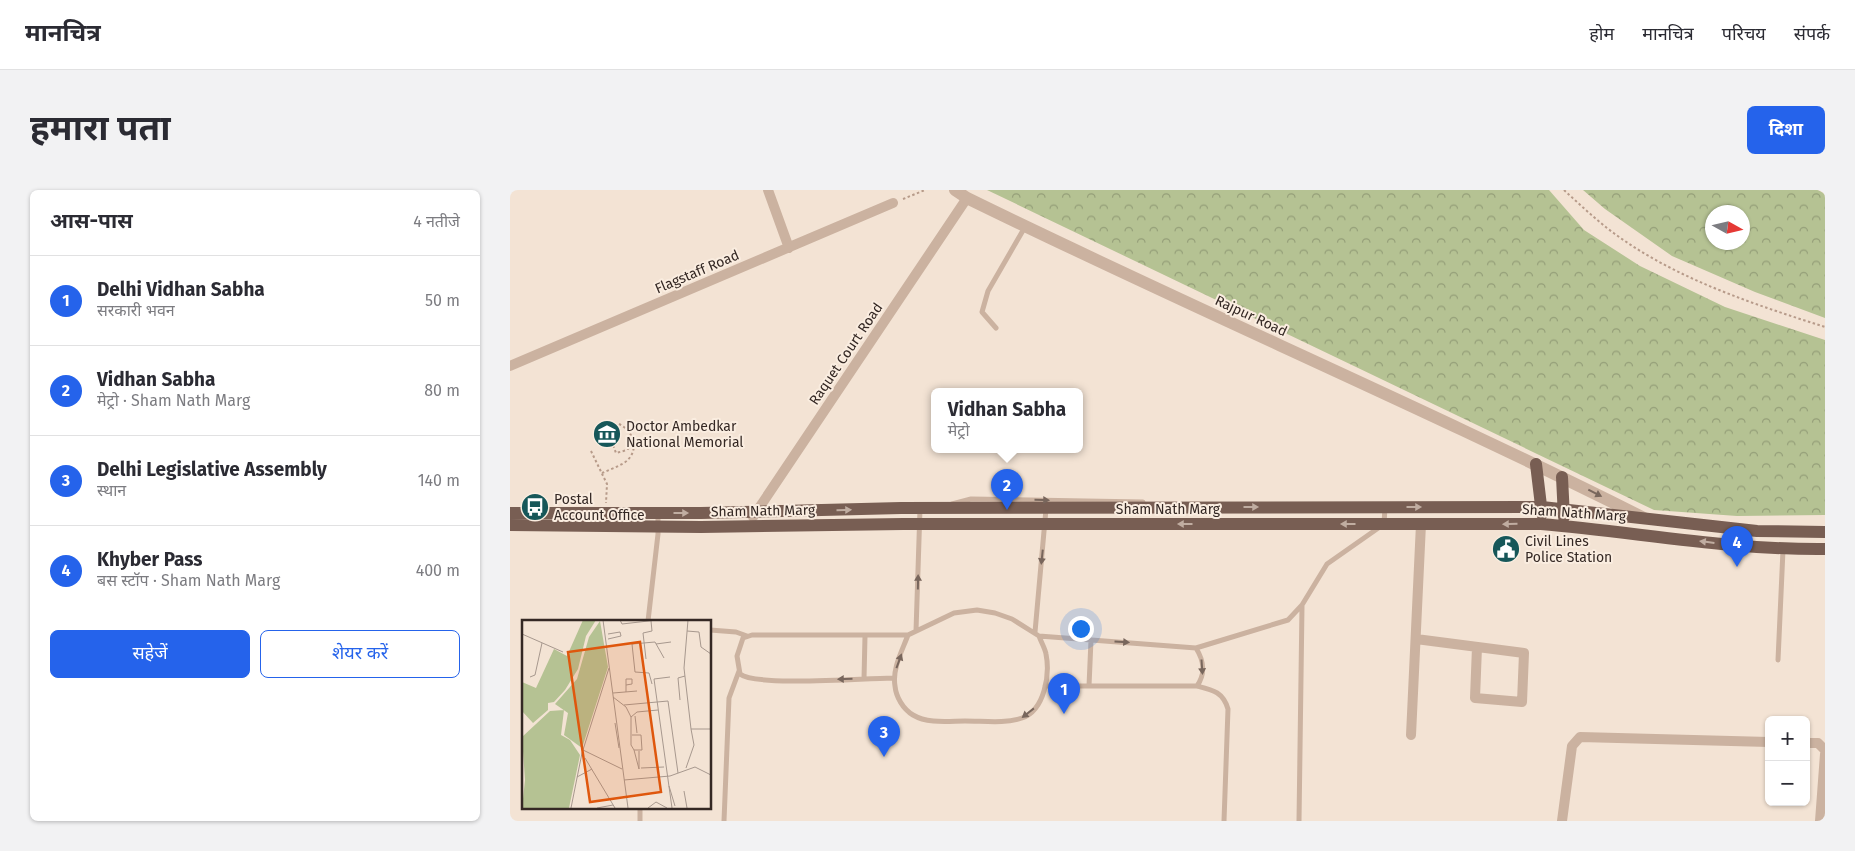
<!DOCTYPE html>
<html lang="hi">
<meta charset="utf-8">
<style>
:root{--surface:#fff;--page:#f2f2f3;--text:#2b2b33;--muted:#7c7c81;--line:#e1e1e2;--accent:#2563eb}
body{margin:0;font-family:"Fira Sans","Noto Sans Devanagari",sans-serif;background:var(--page);color:var(--text)}
.controls{position:absolute;right:15px;bottom:15px;display:grid;overflow:hidden;border-radius:8px;box-shadow:0 1px 4px #0004}
.controls button{width:45px;height:45px;display:grid;place-items:center;padding:0;border:0;border-bottom:1px solid var(--line);background:var(--surface);color:var(--text);font:25px sans-serif}
.compass{position:absolute;left:1195px;top:15px;width:45px;height:45px;border-radius:50%;background:var(--surface);box-shadow:0 1px 4px #0004;rotate:98deg}
.you{position:absolute;left:570px;top:438px;width:18px;height:18px;margin:-12px;border:4px solid #fff;border-radius:50%;background:#1a73e8;box-shadow:0 0 0 8px #1a73e833}
.badge{display:grid;place-items:center;width:32px;height:32px;border-radius:50%;background:var(--accent);color:#fff;font-size:16px;font-weight:700}
.pin{position:absolute;translate:-50% -41px;filter:drop-shadow(0 1px 2px #0008)}
.pin::after{content:'';position:absolute;top:26px;width:18px;height:15px;background:inherit;clip-path:polygon(0 0,100% 0,50% 100%)}
.popup{position:absolute;left:421px;top:198px;width:152px;height:65px;box-sizing:border-box;display:grid;place-content:center;border-radius:8px;background:var(--surface);filter:drop-shadow(0 1px 4px #0005);font-size:16px;white-space:nowrap;color:var(--muted)}
.popup b{font-size:19px;color:var(--text)}
.popup::after{content:'';position:absolute;left:50%;top:100%;margin-left:-10px;border:10px solid transparent;border-top-color:var(--surface)}
.list{margin:0;padding:0;list-style:none}
h2{display:flex;justify-content:space-between;align-items:center;height:65px;margin:0;padding:0 20px;font-size:21px}
h2 small{font-size:16px;font-weight:400;color:var(--muted)}
.list li{display:grid;grid-template-columns:32px 1fr auto;gap:15px;align-items:center;box-sizing:border-box;height:90px;padding:0 20px;border-top:1px solid var(--line)}
.list b{display:block;font-size:19px;white-space:nowrap}
.list p{margin:0;font-size:16px;white-space:nowrap;color:var(--muted)}
.list em{font-size:16px;font-style:normal;color:var(--muted)}
.actions{display:flex;gap:10px;padding:15px 20px}
.actions a{flex:1;padding:11px 0;border:1px solid var(--accent);border-radius:8px;text-align:center;font-size:18px;color:var(--accent)}
.actions .main{background:var(--accent);color:#fff}
.map{position:relative;flex:none;width:1315px;height:631px;overflow:hidden;border-radius:8px}
header{display:flex;align-items:center;gap:30px;box-sizing:border-box;height:70px;padding:0 25px;background:var(--surface);border-bottom:1px solid var(--line)}
header strong{font-size:24px}
nav{display:flex;gap:28px;margin-inline-start:auto;font-size:18px}
.intro{display:flex;align-items:center;justify-content:space-between;box-sizing:border-box;height:120px;padding:0 30px}
h1{margin:0;font-size:35px}
.button{padding:12px 22px;border-radius:8px;background:var(--accent);color:#fff;font-size:18px;font-weight:700}
main{display:flex;gap:30px;padding:0 30px}
aside{flex:1;background:var(--surface);border-radius:8px;box-shadow:0 1px 4px #0004}
.map>svg:first-child{display:block}
.forest{fill:url(#forest-crowns);fill-rule:evenodd}
.lines{fill:none;stroke-linecap:round;stroke-linejoin:round}
.path{stroke:#b79b8a;stroke-width:2;stroke-dasharray:2.5 2.5;stroke-linecap:butt}
.service{stroke:#cbb2a0;stroke-width:5}
.minor{stroke:#cbb2a0;stroke-width:10}
.tertiary{stroke:#cbb2a0;stroke-width:12}
.primary{stroke:#785e53;stroke-width:12}
.oneway{fill:#78665c}
.oneway2{fill:#c0ada1}
.labels{text-anchor:middle;dominant-baseline:central;stroke-width:4;stroke-linejoin:round;paint-order:stroke}
.street-label{font-size:14px;fill:#342824;stroke:#faede0}
.poi-label{font-size:14px;fill:#342824;stroke:#faede0;text-anchor:start}
.inset-road{fill:none;stroke:#a7988e;stroke-width:1}
.view{fill:#df570d;fill-opacity:0.15;stroke:#df570d;stroke-width:2.5}
.inset-edge{fill:none;stroke:#342824;stroke-width:2.5}
</style>
<header>
<strong>मानचित्र</strong>
<nav><a>होम</a><a>मानचित्र</a><a>परिचय</a><a>संपर्क</a></nav>
</header>
<div class="intro"><h1>हमारा पता</h1><a class="button">दिशा</a></div>
<main>
<aside>
<h2>आस-पास<small>4 नतीजे</small></h2>
<ul class="list">
<li><span class="badge">1</span><div><b>Delhi Vidhan Sabha</b><p>सरकारी भवन</p></div><em>50 m</em></li>
<li><span class="badge">2</span><div><b>Vidhan Sabha</b><p>मेट्रो · Sham Nath Marg</p></div><em>80 m</em></li>
<li><span class="badge">3</span><div><b>Delhi Legislative Assembly</b><p>स्थान</p></div><em>140 m</em></li>
<li><span class="badge">4</span><div><b>Khyber Pass</b><p>बस स्टॉप · Sham Nath Marg</p></div><em>400 m</em></li>
</ul>
<div class="actions"><a class="main">सहेजें</a><a>शेयर करें</a></div>
</aside>
<div class="map">
<svg width="1315" height="631" viewBox="0 0 1315 631">
<defs>
<pattern id="forest-crowns" width="20" height="18" patternUnits="userSpaceOnUse" patternTransform="scale(1.25)"><rect width="20" height="18" fill="#b5c293"/><path d="M2 6a3 3 0 1 1 6 0M12 15a3 3 0 1 1 6 0" fill="none" stroke="#949e78"/></pattern>
</defs>
<rect width="100%" height="100%" fill="#f3e3d4"/>
<!-- forest -->
<path class="forest" d="M477 0H1039L1074 40 1130 76 1215 117 1315 150V325L1227 326 1144 320Z
M1073 0H1308L1315 4V128L1245 102 1162 66 1095 19ZM1202 22H1232V52H1202Z"/>
<g class="lines">
<!-- path -->
<path class="path" d="M1054 0C1068 13 1082 26 1097 38 1160 87 1240 113 1315 137
M393 9 415 0
M90 251 88 247 98 242 106 263 117 260 124 253
M81 261 97 294 96 313
M92 283C99 280 107 277 114 273 130 262 125 242 109 234"/>
<!-- service -->
<path class="service" d="M486 138 472 122 478 101 515 37
M442 314 461 309 633 312
M138 431 148 344V323
M200 440 226 442 237 446
M406 441 410 319
M525 442 536 319
M529 446C531 452 535 458 536 464 540 484 535 520 512 528 495 534 474 531 455 531 439 531 418 534 403 525 393 519 386 507 385 496 382 479 392 461 398 445L444 423 467 420 485 423 502 429 529 446 686 458 778 430 792 415 817 374 874 334 875 317
M686 458C694 471 696 483 687 496
M1268 470 1273 360
M384 488C358 488 246 497 230 484L227 466 233 448 242 445H398
M354 489 355 446
M535 496H687C703 500 713 502 718 519L714 631
M579 496 581 450
M130 631V617
M214 631 219 508 229 481
M789 631 792 416"/>
<!-- minor -->
<path class="minor" d="M258 0 279 58
M0 176 383 13
M243 327 457 8
M906 449 1014 463 1012 512 965 508 967 457
M901 545 911 334
M1296 553H1308L1315 560
M1052 631 1062 556 1070 547 1259 552
M1310 631 1315 564"/>
<!-- tertiary -->
<path class="tertiary" d="M445 0 457 8C681 118 911 216 1134 328"/>
<!-- primary -->
<path class="primary" d="M1026 274 1032 324
M1052 287 1054 327
M0 323H191L391 318 1032 317 1247 341 1315 342
M0 335 191 337 393 334H1031C1126 342 1220 360 1315 359"/>
</g>
<!-- one-way arrows -->
<defs><path id="oneway-solid" d="M-6-.8H1V-3.2L6.5 0L1 3.2V.8H-6Z" transform="scale(1.25)"/></defs>
<g class="oneway">
<use href="#oneway-solid" transform="translate(1085 303) rotate(27)"/>
<use href="#oneway-solid" transform="translate(532 310) rotate(1)"/>
<use href="#oneway-solid" transform="translate(532 367) rotate(96)"/>
<use href="#oneway-solid" transform="translate(408 392) rotate(-89)"/>
<use href="#oneway-solid" transform="translate(612 452) rotate(4)"/>
<use href="#oneway-solid" transform="translate(389 471) rotate(-70)"/>
<use href="#oneway-solid" transform="translate(692 477) rotate(86)"/>
<use href="#oneway-solid" transform="translate(335 489) rotate(179)"/>
<use href="#oneway-solid" transform="translate(518 523) rotate(142)"/>
</g>
<g class="oneway2">
<use href="#oneway-solid" transform="translate(741 317)"/>
<use href="#oneway-solid" transform="translate(904 317)"/>
<use href="#oneway-solid" transform="translate(334 320) rotate(-1)"/>
<use href="#oneway-solid" transform="translate(171 323)"/>
<use href="#oneway-solid" transform="translate(675 334) rotate(-180)"/>
<use href="#oneway-solid" transform="translate(838 334) rotate(-180)"/>
<use href="#oneway-solid" transform="translate(1000 334) rotate(179)"/>
<use href="#oneway-solid" transform="translate(1197 352) rotate(-173)"/>
</g>
<!-- icons -->
<defs>
<symbol id="museum-disc" viewBox="-11 -11 22 22"><circle r="9.5" fill="#165759" stroke="#faede0"/><path d="M0-6L6-3V-2H-6V-3ZM-5-1h2V3h-2ZM-1-1h2V3h-2ZM3-1h2V3H3ZM-6 4H6V6H-6Z" fill="#fff"/></symbol>
<symbol id="bus-disc" viewBox="-11 -11 22 22"><circle r="9.5" fill="#165759" stroke="#faede0"/><path d="M-5-6H5V4H4V6H2V4H-2V6H-4V4H-5ZM-3.5-4V0h7V-4ZM-3.5 1.2v1.5H-2V1.2ZM2 1.2v1.5H3.5V1.2Z" fill="#fff"/></symbol>
<symbol id="civic-disc" viewBox="-11 -11 22 22"><circle r="9.5" fill="#165759" stroke="#faede0"/><path d="M-.6-6.5H3V-4.5H.6V-3L4-1V1h2V6H-6V1h2V-1L-.6-3ZM-1.2 2.5V6h2.4V2.5Z" fill="#fff"/></symbol>
</defs>
<g fill-rule="evenodd">
<use href="#museum-disc" x="81" y="228" width="32" height="32"/>
<use href="#bus-disc" x="9" y="301" width="32" height="32"/>
<use href="#civic-disc" x="980" y="343" width="32" height="32"/>
</g>
<g class="labels">
<!-- street labels -->
<g class="street-label">
<text transform="translate(187 82) rotate(-23)">Flagstaff Road</text>
<text transform="translate(741 126) rotate(25)">Rajpur Road</text>
<text transform="translate(336 164) rotate(-56)">Raquet Court Road</text>
<text x="658" y="319">Sham Nath Marg</text>
<text transform="translate(253 321) rotate(-1)">Sham Nath Marg</text>
<text transform="translate(1064 323) rotate(4)">Sham Nath Marg</text>
</g>
<!-- poi labels -->
<g class="poi-label">
<text x="116" y="236">Doctor Ambedkar<tspan x="116" dy="16">National Memorial</tspan></text>
<text x="44" y="309">Postal<tspan x="44" dy="16">Account Office</tspan></text>
<text x="1015" y="351">Civil Lines<tspan x="1015" dy="16">Police Station</tspan></text>
</g>
</g>
<!-- overview -->
<g transform="translate(12 430)">
<rect width="189" height="189" fill="#f3e3d4"/>
<path d="M61 0H74L64 16 56 49 43 70 32 82 26 83V90L11 103 0 91V62L14 68 32 29 45 36ZM78 1 86 47 60 128 42 115 46 93 33 84 55 59 67 17ZM42 90 39 115 48 120 58 135 47 188H0L3 160 0 117 28 91Z" fill="#b5c293"/>
<path class="inset-road" d="M81 0 106 188M98 0 100 4 135 0M166 0 162 48 169 109H189M165 11 177 12 179 27 189 34M0 14 41 32M86 14 98 12 99 16 86 19M134 24 149 22M124 39 121 13 130 11 129 1M8 57 13 55 20 23M148 57 132 59 150 188M130 64 127 53 113 52 110 24 133 22 142 38M104 65 110 64V59H104V72M91 73 115 71M91 77 104 87 109 97V125L112 130H120L119 115H110M158 80 156 58 163 56M102 85 146 81 156 153M113 96 115 113M109 97 115 92 136 90M93 103 97 128M61 130 100 149M112 130 117 149V131M63 138 93 188M119 148 142 147M164 148 172 125 169 109M55 157 70 149M102 160 148 156 173 147 189 155M147 166 153 186M162 171 165 188M49 188 60 133 87 48M75 188 91 185M126 188 134 182 145 188"/>
<path class="view" d="M118 22 139 172 68 182 46 32Z"/>
<rect width="189" height="189" class="inset-edge"/>
</g>
</svg>
<div class="controls">
<button>+</button>
<button>−</button>
</div>
<svg class="compass" viewBox="-18 -18 36 36"><path d="M0-13l5 13h-10z" fill="#e53935"/><path d="M0 13l5-13h-10z" fill="#7c7c81"/></svg>
<div class="you"></div>
<div class="pin badge" style="left:554px;top:524px">1</div>
<div class="pin badge" style="left:497px;top:320px">2</div>
<div class="popup"><b>Vidhan Sabha</b>मेट्रो</div>
<div class="pin badge" style="left:374px;top:567px">3</div>
<div class="pin badge" style="left:1227px;top:377px">4</div>
</div>
</main>
